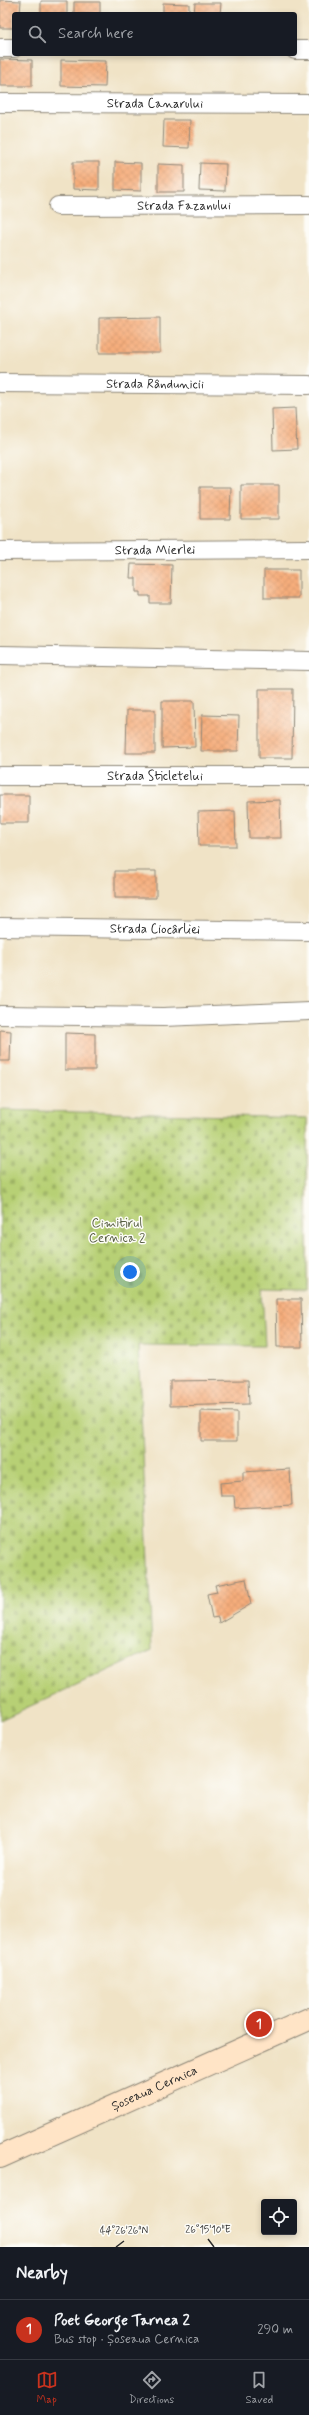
<!DOCTYPE html>
<meta charset="utf-8">
<style>
:root{--surface:#171b24;--page:#20242c;--text:#f1f3f6;--muted:#9ea1a6;--line:#363941;--accent:#c8321e}
body{margin:0;font-family:Mynerve,sans-serif;background:var(--page);color:var(--text)}
.controls{position:absolute;right:12px;bottom:12px;display:grid;overflow:hidden;border-radius:4px;box-shadow:0 2px 6px #0003}
.controls button{width:36px;height:36px;display:grid;place-items:center;padding:0;border:0;border-bottom:1px solid var(--line);background:var(--surface);color:var(--text);font:20px sans-serif}
.you{position:absolute;left:130px;top:1272px;width:14px;height:14px;margin:-10px;border:3px solid #fff;border-radius:50%;background:#1a73e8;box-shadow:0 0 0 6px #1a73e833}
.badge{display:grid;place-items:center;width:26px;height:26px;border-radius:50%;background:var(--accent);color:#fff;font-size:13px;font-weight:700}
.pin{position:absolute;translate:-50% -50%;border:2px solid #fff;box-shadow:0 1px 4px #0006}
.list{margin:0;padding:0;list-style:none}
h2{display:flex;justify-content:space-between;align-items:center;height:52px;margin:0;padding:0 16px;font-size:17px}
h2 small{font-size:13px;font-weight:400;color:var(--muted)}
.list li{display:grid;grid-template-columns:26px 1fr auto;gap:12px;align-items:center;box-sizing:border-box;height:60px;padding:0 16px;border-top:1px solid var(--line)}
.list b{display:block;font-size:15px;white-space:nowrap}
.list p{margin:0;font-size:13px;white-space:nowrap;color:var(--muted)}
.list em{font-size:13px;font-style:normal;color:var(--muted)}
.icon{flex:none;width:22px;height:22px;fill:none;stroke:currentColor;stroke-width:2;stroke-linecap:round;stroke-linejoin:round}
.map{position:relative;flex:none;width:309px;height:2247px;overflow:hidden}
.search{position:absolute;background:var(--surface);box-shadow:0 2px 6px #0003;left:12px;right:12px;top:12px;height:44px;display:flex;align-items:center;gap:10px;box-sizing:border-box;padding:0 14px;border-radius:4px;color:var(--muted);font-size:15px}
.sheet{height:112px;background:var(--surface)}
nav{display:flex;justify-content:space-around;align-items:center;box-sizing:border-box;height:56px;border-top:1px solid var(--line);background:var(--surface);font-size:11px;color:var(--muted)}
nav a{display:grid;justify-items:center;gap:2px}
nav .on{color:var(--accent)}
.map>svg:first-child{display:block}
.cemetery{fill:url(#cemetery-stones);stroke:#717e50}
.building{fill:url(#building-cross-hatch)}
.lines{fill:none;stroke-linecap:round;stroke-linejoin:round}
.minor-casing{stroke:#8e8778;stroke-width:20}
.secondary-casing{stroke:#8e8778;stroke-width:24}
.minor{stroke:#fff;stroke-width:18}
.secondary{stroke:#ffe4c6;stroke-width:22}
.ticks{fill:none;stroke:#2b2b2b;stroke-width:1.5}
.labels{text-anchor:middle;dominant-baseline:central;stroke-width:3;stroke-linejoin:round;paint-order:stroke}
.street-label{font-size:13px;fill:#2b2b2b;stroke:#fdfcf7}
.park-label{font-size:13px;fill:#555d41;stroke:#fdfcf7}
.ticks-label{font-size:10px;text-anchor:middle;fill:#2b2b2b;stroke:#fdfcf7;stroke-width:3;stroke-linejoin:round;paint-order:stroke}
</style>
<div class="map">
<svg width="309" height="2247" viewBox="0 0 309 2247">
<defs>
<pattern id="cemetery-stones" width="16" height="16" patternUnits="userSpaceOnUse"><rect width="16" height="16" fill="#b7d075"/><path d="M2 7V4a2 2 0 0 1 4 0v3zM10 15v-3a2 2 0 0 1 4 0v3z" fill="#9eb365"/></pattern>
<pattern id="building-cross-hatch" width="8" height="8" patternUnits="userSpaceOnUse"><rect width="8" height="8" fill="#f6ad7c"/><path d="M0 0l8 8M0 8l8-8" fill="none" stroke="#d3956b"/></pattern>
</defs>
<rect width="100%" height="100%" fill="#fdfcf7"/>
<filter id="ink" filterUnits="userSpaceOnUse"><feTurbulence type="fractalNoise" baseFrequency=".025" numOctaves="2"/><feDisplacementMap in="SourceGraphic" scale="8" xChannelSelector="R" yChannelSelector="G"/><feConvolveMatrix kernelMatrix="1 2 1 2 8 2 1 2 1" color-interpolation-filters="sRGB"/></filter>
<filter id="wash" filterUnits="userSpaceOnUse"><feTurbulence type="fractalNoise" baseFrequency=".012" numOctaves="4" result="noise"/><feDisplacementMap in="SourceGraphic" scale="16" xChannelSelector="R" yChannelSelector="G"/><feGaussianBlur stdDeviation="0.9" result="paint"/><feColorMatrix in="noise" values="0 0 0 0 0 0 0 0 0 0 0 0 0 0 0 0 0 1.4 0 .05"/><feComposite in="paint" operator="in"/></filter>
<g filter="url(#wash)">
<rect width="100%" height="100%" fill="#f0e3c6"/>
<!-- cemetery -->
<path class="cemetery" d="M0 1110 307 1118V1290L262 1289 265 1346 138 1345 152 1650 0 1720Z"/>
<g id="blocks">
<!-- building -->
<path class="building" d="M0 0 21 1 20 14H14V28H0Z
M41 1H67V14H41Z
M74 2H100V14H74Z
M163 3 189 4V14H163Z
M195 3H221L220 14H194Z
M0 59 32 60V86H0Z
M61 60 106 61 105 87 61 86Z
M164 120H190L189 148 163 147Z
M73 162H99V190L73 189Z
M115 162 141 163V191L115 190Z
M200 163 226 164 225 191 199 190Z
M158 164 184 165V192H158Z
M160 317V353H99V318Z
M295 408 297 449 273 450 272 409Z
M241 485H279V519H241Z
M200 487H231L230 519H200Z
M131 564 172 565 171 603H150V596H140V592H136V578H130Z
M264 570H299V598H264Z
M259 689H293L292 758H259Z
M162 701H194L195 747 162 748Z
M127 710H155V753H126Z
M202 715 239 716 238 751H201Z
M0 795H29V823H0Z
M280 800 281 838H249L248 801Z
M235 811 236 846H199L198 812Z
M115 871H156V898H115Z
M0 1030 11 1031 10 1061H0Z
M65 1033 95 1034V1070H65Z
M276 1299H301L302 1347H277Z
M248 1380 249 1404 170 1406V1381Z
M201 1411 237 1412V1441H201Z
M290 1469 292 1505 235 1508 234 1496H221L220 1483 243 1481V1472Z
M246 1579 251 1604 219 1623 218 1617 212 1618 207 1594 217 1592 215 1585Z"/>
</g>
</g>
<g filter="url(#ink)">
<use href="#blocks" fill-opacity="0" stroke="#8e8778" stroke-width="1"/>
<g class="lines">
<defs>
<g id="minor">
<path d="M0 48H14"/>
<path d="M295 50H309"/>
<path id="s1" d="M0 103 309 104"/>
<path id="s2" d="M58 206 309 205"/>
<path id="s3" d="M0 383 309 385"/>
<path id="s4" d="M0 551 309 549"/>
<path d="M0 655 309 661"/>
<path id="s5" d="M0 776H309"/>
<path id="s6" d="M0 927 309 931"/>
<path d="M0 1015 163 1017 309 1011"/>
</g>
<g id="secondary">
<path id="s7" d="M0 2157 309 2019"/>
</g>
</defs>
<!-- minor casing -->
<use href="#minor" class="minor-casing"/>
<!-- secondary casing -->
<use href="#secondary" class="secondary-casing"/>
<!-- minor -->
<use href="#minor" class="minor"/>
<!-- secondary -->
<use href="#secondary" class="secondary"/>
</g>
</g>
<!-- ticks -->
<path class="ticks" d="M208 2239 214 2247M116 2247 124 2241"/>
<g class="labels">
<!-- street labels -->
<g class="street-label">
<text stroke="none"><textPath href="#s1" startOffset="155">Strada Canarului</textPath></text>
<text stroke="none"><textPath href="#s2" startOffset="126">Strada Fazanului</textPath></text>
<text stroke="none"><textPath href="#s3" startOffset="155">Strada Rândunicii</textPath></text>
<text stroke="none"><textPath href="#s4" startOffset="155">Strada Mierlei</textPath></text>
<text stroke="none"><textPath href="#s5" startOffset="155">Strada Sticletelui</textPath></text>
<text stroke="none"><textPath href="#s6" startOffset="155">Strada Ciocârliei</textPath></text>
<text stroke="none"><textPath href="#s7" startOffset="169">Șoseaua Cernica</textPath></text>
</g>
<!-- park labels -->
<g class="park-label">
<text x="117" y="1223">Cimitirul<tspan x="117" dy="15">Cernica 2</tspan></text>
</g>
</g>
<g class="ticks-label">
<text x="208" y="2233">26°15'10"E</text>
<text x="124" y="2234">44°26'26"N</text>
</g>
</svg>
<div class="controls">
<button><svg class="icon" aria-label="locate" viewBox="0 0 24 24"><circle cx="12" cy="12" r="6"/><path d="M12 2v4M12 18v4M2 12h4M18 12h4"/></svg></button>
</div>
<div class="you"></div>
<div class="pin badge" style="left:259px;top:2024px">1</div>
<div class="search"><svg class="icon" aria-label="search" viewBox="0 0 24 24"><circle cx="10" cy="10" r="6"/><path d="M15 15l6 6"/></svg>Search here</div>
</div>
<section class="sheet">
<h2>Nearby<small></small></h2>
<ul class="list">
<li><span class="badge">1</span><div><b>Poet George Tarnea 2</b><p>Bus stop · Șoseaua Cernica</p></div><em>290 m</em></li>
</ul>
</section>
<nav>
<a class="on"><svg class="icon" aria-label="map" viewBox="0 0 24 24"><path d="M3 6l6-2 6 2 6-2v14l-6 2-6-2-6 2zM9 4v14M15 6v14"/></svg>Map</a>
<a><svg class="icon" aria-label="directions" viewBox="0 0 24 24"><path d="M12 3l9 9-9 9-9-9zM9 14v-3h6M13 9l2 2-2 2"/></svg>Directions</a>
<a><svg class="icon" aria-label="saved" viewBox="0 0 24 24"><path d="M7 4h10v16l-5-4-5 4z"/></svg>Saved</a>
</nav>
